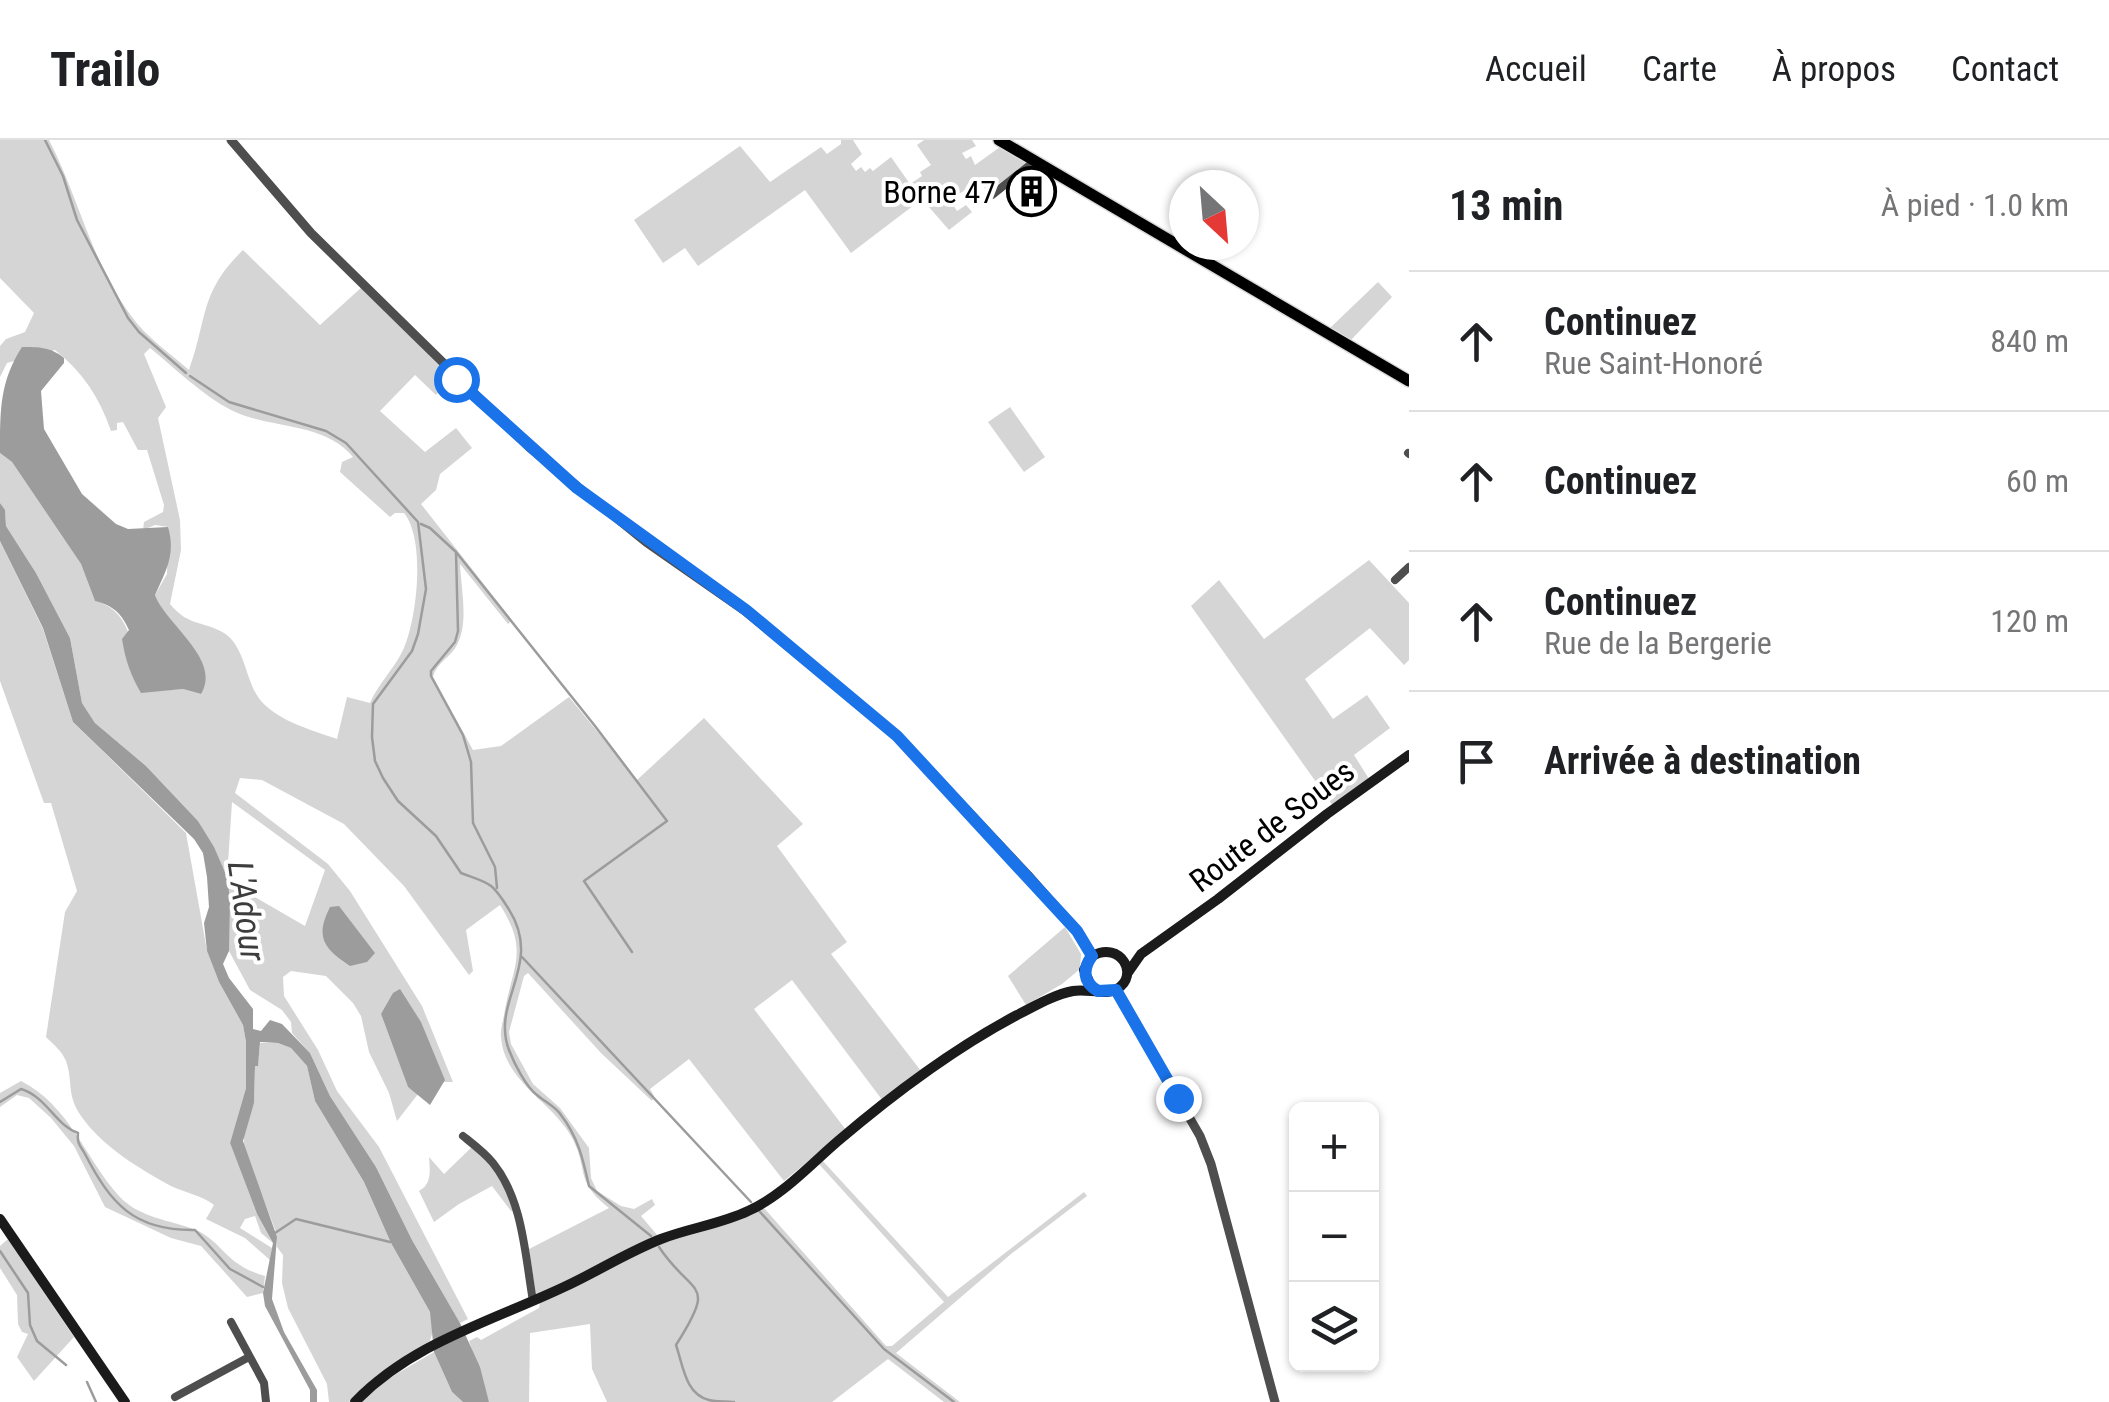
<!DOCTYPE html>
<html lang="fr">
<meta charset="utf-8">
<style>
:root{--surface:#fff;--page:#f2f2f2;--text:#202124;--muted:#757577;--line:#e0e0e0}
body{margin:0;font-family:"Roboto Condensed",sans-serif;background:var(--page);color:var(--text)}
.controls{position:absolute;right:30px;bottom:30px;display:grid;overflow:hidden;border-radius:15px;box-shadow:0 2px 8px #0004}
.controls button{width:90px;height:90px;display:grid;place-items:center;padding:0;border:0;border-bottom:2px solid var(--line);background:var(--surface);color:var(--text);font:50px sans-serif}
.compass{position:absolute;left:1169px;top:30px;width:90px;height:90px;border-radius:50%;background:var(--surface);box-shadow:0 2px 8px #0004;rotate:154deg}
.stop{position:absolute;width:30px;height:30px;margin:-22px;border:8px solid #1a73e8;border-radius:50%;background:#fff}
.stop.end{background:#1a73e8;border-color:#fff;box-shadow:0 2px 10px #0008}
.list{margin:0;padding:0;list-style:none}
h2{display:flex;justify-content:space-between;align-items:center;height:130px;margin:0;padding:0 40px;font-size:42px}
h2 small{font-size:32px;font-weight:400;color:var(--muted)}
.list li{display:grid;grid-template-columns:65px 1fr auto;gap:30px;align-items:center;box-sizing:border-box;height:140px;padding:0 40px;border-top:2px solid var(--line)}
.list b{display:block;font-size:38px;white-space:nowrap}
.list p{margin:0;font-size:32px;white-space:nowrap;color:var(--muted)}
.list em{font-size:32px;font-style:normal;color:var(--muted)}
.icon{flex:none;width:55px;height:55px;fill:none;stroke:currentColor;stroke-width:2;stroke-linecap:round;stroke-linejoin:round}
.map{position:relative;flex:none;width:1409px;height:1262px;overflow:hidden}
header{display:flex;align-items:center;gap:60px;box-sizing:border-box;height:140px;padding:0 50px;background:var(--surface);border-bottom:2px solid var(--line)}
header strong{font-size:48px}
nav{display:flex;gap:55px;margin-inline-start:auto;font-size:35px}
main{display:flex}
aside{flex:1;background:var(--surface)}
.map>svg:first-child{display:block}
.green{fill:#d5d5d5;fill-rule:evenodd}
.water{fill:#9c9c9c}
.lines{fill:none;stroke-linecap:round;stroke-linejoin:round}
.stream{stroke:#9c9c9c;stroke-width:2.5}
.primary-casing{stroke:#dbdbdb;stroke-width:14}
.minor{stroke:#4e4e4e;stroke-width:8}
.tertiary{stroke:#4e4e4e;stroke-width:9}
.secondary{stroke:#1b1b1b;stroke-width:10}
.primary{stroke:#000;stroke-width:11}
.route{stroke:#1a73e8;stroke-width:12}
.labels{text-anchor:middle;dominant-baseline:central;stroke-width:8;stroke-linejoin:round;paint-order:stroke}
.poi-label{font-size:32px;fill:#000;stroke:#fff;text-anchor:end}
.street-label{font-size:32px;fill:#000;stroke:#fff}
.water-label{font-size:35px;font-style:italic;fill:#3d3d3d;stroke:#fff}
</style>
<header>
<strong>Trailo</strong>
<nav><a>Accueil</a><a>Carte</a><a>À propos</a><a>Contact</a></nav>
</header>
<main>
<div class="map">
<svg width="1409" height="1262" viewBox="0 0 1409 1262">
<rect width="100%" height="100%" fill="#fff"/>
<!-- green -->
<path class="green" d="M0 0H49C79 58 92 124 132 177 146 197 171 214 189 230 208 178 199 153 243 110L320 185 362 147 450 237 436 255 415 235 380 271 425 312 456 288 472 308 440 334 436 350 421 364 512 480 508 484 460 424C461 448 469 483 457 505 450 518 437 522 433 537L473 610 501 606 569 557 637 640 704 578 803 684 777 706 847 802 831 814 921 931 883 961 792 840 754 869 846 990 784 1041 689 919 650 949 654 956 652 961 601 913 528 833 524 836 509 892 511 904 533 944 560 968 589 1008 591 1038 597 1051 621 1066 634 1069 652 1059 655 1065 641 1076 658 1096 536 1155 529 1109 609 1068C573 1039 590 1030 571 996 552 962 504 941 501 897 500 891 503 881 504 875 512 826 530 812 500 765L466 790 473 831 469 835 404 746 344 684 262 640 240 638 235 653 328 724 350 751 422 866 453 942H444L421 883 381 874 408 947 418 954 397 981 389 953 369 912 361 876 353 863 326 836 291 831 283 837 284 856 318 910 337 951 379 1007 468 1179 460 1183 412 1100 376 1027 330 956 310 913 292 893 291 882 282 870 250 850 229 811 227 737 198 681 146 626 95 583 82 563 70 498 36 433 6 386 5 371 0 363V313L12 322 81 424 95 461C135 471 133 517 141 552L183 549 201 554C213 507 169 493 155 455L167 434 168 387 155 385 143 390 144 382 163 372 164 365 147 310H138L123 282 117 283V290L111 291C100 258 82 231 55 210L7 223 0 237V206L6 199 25 192 34 173 0 138ZM150 208C176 229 202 255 231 270 271 290 323 281 353 317L342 322 340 332 390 377 395 373H404C426 400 417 480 403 510 394 529 378 544 370 563L347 557 337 599C312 590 280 582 261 561 245 542 246 507 224 493 202 480 189 487 170 464L181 410 180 380 158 278 166 267 144 214ZM232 662 325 730 305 786 234 745 228 723Z
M841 0H853L862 14 851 24 856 31 861 27 865 32 870 28 873 31 891 17 910 44 922 36 920 32 931 25 917 5 924 0H972L976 6 962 13 966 19 971 16 975 25 1000 7 1027 23 988 52 982 45 968 54 965 50 950 60 957 71 966 65 972 72 949 90 922 59 851 113 805 50 698 126 685 108 663 123 634 80 740 6 770 42 821 7 827 14 841 4Z
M1378 142 1392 157 1351 200 1330 188Z
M1010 267 1045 317 1024 332 988 282Z
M0 401 43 489 73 582 186 693 207 811 219 842 243 885 246 902V948L230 1003 257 1074 273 1103 261 1093 255 1076 245 1079 240 1088 272 1108 270 1120 245 1098 206 1079 214 1065C201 1055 186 1053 171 1046 140 1029 105 1008 84 980 65 955 74 944 66 921 62 911 53 904 46 897L65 772 77 751 51 663H44L0 541Z
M1369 420 1409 463V520L1404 525 1370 488 1305 539 1333 579 1367 555 1390 588 1354 615 1369 639 1333 666 1191 466 1219 440 1264 499Z
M1065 787 1081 814 1080 829 1062 844 1026 865 1008 836Z
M260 903H278L291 908 307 926 315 961 364 1042 391 1103 430 1172 434 1187 430 1201 376 1236 349 1262H329L327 1244 288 1168 282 1143 283 1115 277 1107 276 1092 244 1008V989L254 963 255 925H258Z
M21 941C70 966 84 1017 119 1056 139 1078 170 1080 196 1090 223 1102 225 1125 265 1136L263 1153 247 1157 201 1106 171 1098 105 1067 74 1006 51 978 29 958 17 955 0 967V953Z
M475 1004 486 1011 519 1070 511 1071 492 1046 459 1064 434 1082 419 1051C432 1044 430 1031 429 1017L444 1034Z
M821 1019 948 1157 1084 1052 1087 1056 1011 1114 896 1213 960 1262H944L888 1219 832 1262H607L592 1229 590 1184 530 1193 529 1262H489L469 1201 477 1197 481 1200 539 1168 540 1162 653 1106 764 1068 886 1206H892L944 1162 818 1023Z
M8 1099 74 1197 34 1241 17 1217 28 1194 22 1192 18 1184 17 1155 0 1128V1106Z
M434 1212 452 1252 463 1262H361L381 1243Z"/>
<!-- water -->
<path class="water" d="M22 207C39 207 51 207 64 218V223L41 251 44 289 82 354 116 384 128 389 168 387C176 414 166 431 155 455 166 485 222 519 201 554L183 549 141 553C131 536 125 519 122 499L129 490C121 473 114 466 95 461L81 424 12 322 0 313C0 269 0 241 22 207Z
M0 363 5 370 6 386 36 433 70 498 82 563 95 583 146 626 198 681 214 707 227 737 230 759 229 811 223 824 229 838 253 869V889L261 891 270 880 282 884 310 913 330 956 376 1027 412 1100 460 1183 480 1227 489 1262H463L452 1252 434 1212 430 1172 391 1103 364 1042 315 961 307 926 291 908 278 903 260 902 258 926H255L254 963 243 1001 277 1097 272 1159 284 1192 317 1250V1262H310V1250L265 1166 263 1153 273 1103 257 1074 230 1003 246 948V902L243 885 219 842 207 811 204 783 209 767 207 737 203 713 194 699 73 582 43 488 0 401Z
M339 766 375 813 367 822 350 826C323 808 315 797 330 767Z
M400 849 421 882 445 940 430 965 408 947 381 874 393 853Z"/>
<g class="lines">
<!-- stream -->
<path class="stream" d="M45 0 63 36 77 80 128 178 139 192 186 233
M190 236 229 262 326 291 346 303 418 382 426 449 418 494 412 511 373 564 372 597 375 621 383 638 398 661 436 696 461 733C490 744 491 741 508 768 545 825 490 860 509 910 514 923 526 947 537 955 545 962 555 966 561 975 578 997 583 1019 589 1046L651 1096
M421 384 430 388 456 412 458 491 455 502 431 531V536L463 595 471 622 473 683 495 727 497 748
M456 412 595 586 667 681 584 741 632 812
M522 817 751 1062
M0 962 21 949C47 957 55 985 78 993 77 1004 80 1005 85 1014 111 1064 134 1091 195 1090L230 1129 263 1147
M760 1072 884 1209 954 1262
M275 1093 296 1079 390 1102
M659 1107C693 1158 718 1139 676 1205 683 1225 685 1254 709 1260 716 1262 726 1261 734 1262
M0 1111 28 1153 30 1185 37 1201 66 1225
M87 1242 96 1262"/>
<defs>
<path id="primary" d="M999 0 1409 241"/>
</defs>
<!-- primary casing -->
<use href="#primary" class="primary-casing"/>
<!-- minor -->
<path class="minor" d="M992 55 1035 21
M1408 313 1409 314
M1395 440 1409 427
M463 996C473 1004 485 1013 493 1023 523 1060 525 1115 533 1161
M231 1182 264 1243 266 1262
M175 1257 249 1217"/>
<!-- tertiary -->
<path class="tertiary" d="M231 0 311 93 530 308 646 402 745 471 897 596 1028 735 1077 791 1092 816
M1116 850 1200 996 1211 1024 1275 1262"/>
<!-- secondary -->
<path class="secondary" d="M1127 834 1141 814 1218 759 1327 674 1409 615
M0 1079 125 1262
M355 1262C413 1202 493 1181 566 1146 598 1131 628 1112 661 1099 689 1088 721 1084 748 1071 782 1056 810 1025 838 1001 893 954 953 909 1017 875 1035 866 1053 855 1073 851 1087 848 1104 856 1117 849 1140 836 1121 800 1092 816L1084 830 1092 848"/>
<!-- primary -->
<use href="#primary" class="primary"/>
</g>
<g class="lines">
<!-- route -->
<path class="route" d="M456 239 577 348 746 470 897 596 1077 791 1092 816C1083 828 1082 842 1098 851L1116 850 1178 958"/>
</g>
<!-- icons -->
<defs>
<symbol id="building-ring" viewBox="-11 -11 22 22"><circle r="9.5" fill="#fff" stroke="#000" stroke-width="1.5"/><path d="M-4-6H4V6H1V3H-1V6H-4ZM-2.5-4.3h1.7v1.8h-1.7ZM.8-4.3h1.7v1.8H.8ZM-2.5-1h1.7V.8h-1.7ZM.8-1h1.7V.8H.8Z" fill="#000"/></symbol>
</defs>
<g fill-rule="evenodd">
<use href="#building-ring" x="1004" y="24" width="55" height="55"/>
</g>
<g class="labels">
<!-- poi labels -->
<g class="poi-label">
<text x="996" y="52">Borne 47</text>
</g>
<!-- street labels -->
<g class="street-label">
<text transform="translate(1272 686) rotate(-37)">Route de Soues</text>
</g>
<!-- water labels -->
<g class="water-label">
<text transform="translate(246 771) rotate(82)">L'Adour</text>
</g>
</g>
</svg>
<div class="controls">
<button>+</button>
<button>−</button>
<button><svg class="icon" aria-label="layers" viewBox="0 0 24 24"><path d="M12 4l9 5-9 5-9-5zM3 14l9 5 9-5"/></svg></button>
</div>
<svg class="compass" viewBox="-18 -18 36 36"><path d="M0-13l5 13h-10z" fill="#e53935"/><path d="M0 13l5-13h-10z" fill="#757577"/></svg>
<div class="stop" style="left:456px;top:239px"></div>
<div class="stop end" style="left:1178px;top:958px"></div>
</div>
<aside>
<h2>13 min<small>À pied · 1.0 km</small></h2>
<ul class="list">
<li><svg class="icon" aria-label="ahead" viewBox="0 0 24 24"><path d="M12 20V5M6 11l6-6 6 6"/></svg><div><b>Continuez</b><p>Rue Saint-Honoré</p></div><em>840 m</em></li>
<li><svg class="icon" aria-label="ahead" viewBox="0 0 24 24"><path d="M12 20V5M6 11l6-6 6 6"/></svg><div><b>Continuez</b></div><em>60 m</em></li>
<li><svg class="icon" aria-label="ahead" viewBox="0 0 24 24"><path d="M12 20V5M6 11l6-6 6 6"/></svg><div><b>Continuez</b><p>Rue de la Bergerie</p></div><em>120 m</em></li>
<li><svg class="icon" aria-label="arrive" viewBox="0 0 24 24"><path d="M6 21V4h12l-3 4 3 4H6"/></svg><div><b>Arrivée à destination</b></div></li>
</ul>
</aside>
</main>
